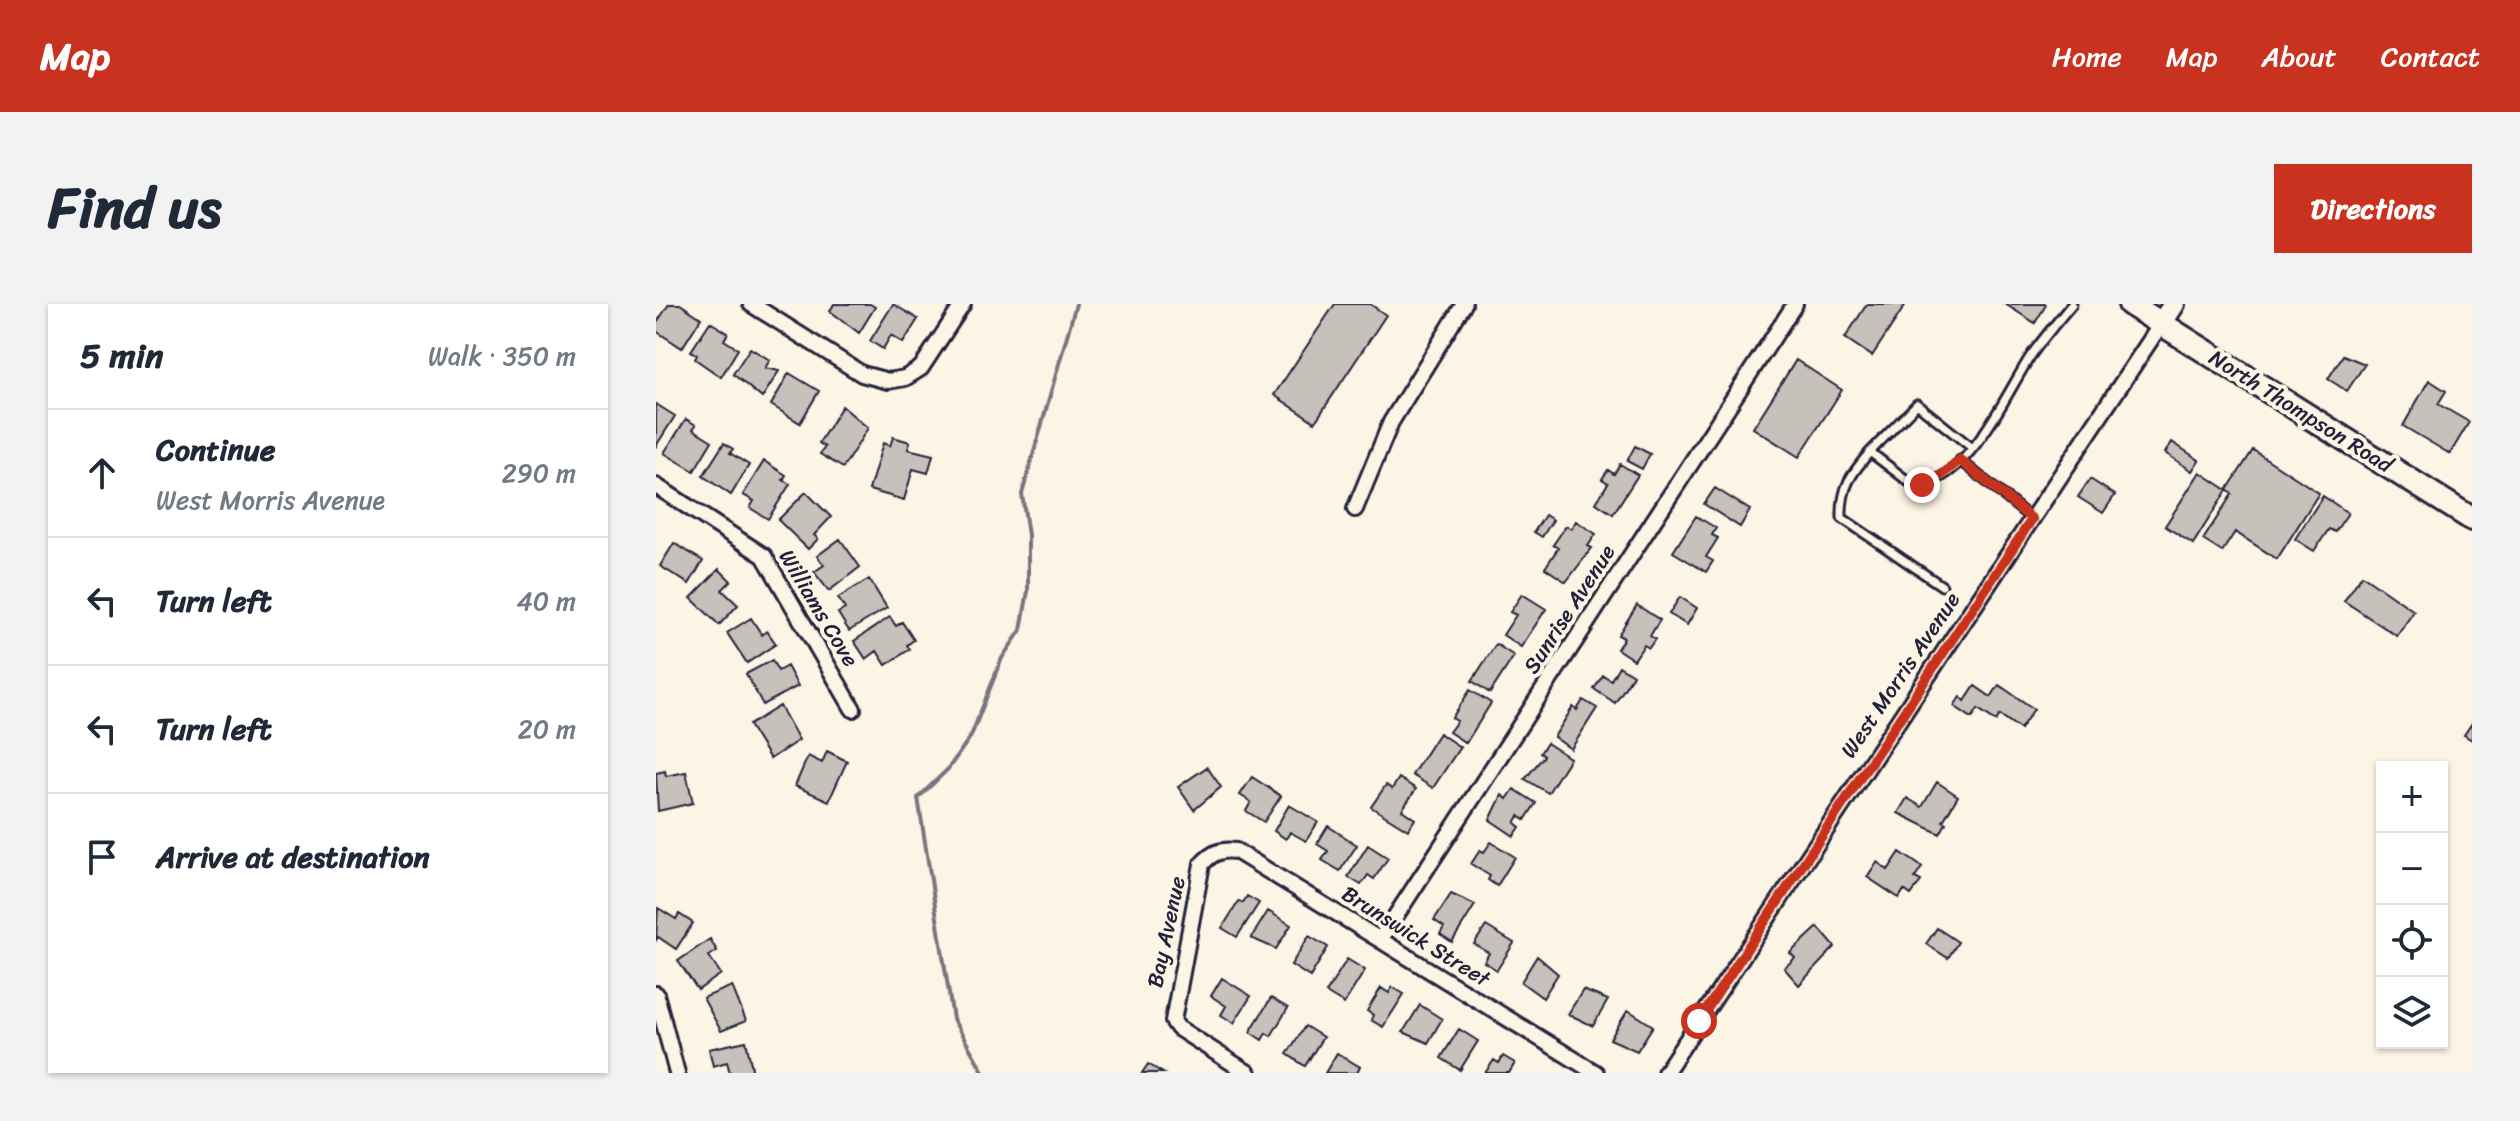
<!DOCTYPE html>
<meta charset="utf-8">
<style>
:root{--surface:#fff;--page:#f2f2f3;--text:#1f2937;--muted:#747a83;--line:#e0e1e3;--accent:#c8321e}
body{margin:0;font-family:Sriracha,sans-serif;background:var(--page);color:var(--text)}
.controls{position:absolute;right:24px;bottom:24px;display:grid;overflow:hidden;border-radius:0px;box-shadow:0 2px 6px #0004}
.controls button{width:72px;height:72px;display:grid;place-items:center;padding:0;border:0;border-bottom:2px solid var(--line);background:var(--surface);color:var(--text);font:40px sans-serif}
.stop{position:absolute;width:24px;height:24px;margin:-18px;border:6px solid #c8321e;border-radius:50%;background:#fff}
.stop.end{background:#c8321e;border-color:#fff;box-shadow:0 2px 8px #0008}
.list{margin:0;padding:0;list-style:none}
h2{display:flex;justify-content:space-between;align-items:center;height:104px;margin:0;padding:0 32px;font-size:34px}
h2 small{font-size:26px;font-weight:400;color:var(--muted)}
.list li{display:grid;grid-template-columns:52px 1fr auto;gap:24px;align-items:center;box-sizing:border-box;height:128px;padding:0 32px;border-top:2px solid var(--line)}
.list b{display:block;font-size:30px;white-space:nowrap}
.list p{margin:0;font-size:26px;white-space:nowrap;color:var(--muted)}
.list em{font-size:26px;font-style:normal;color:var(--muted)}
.icon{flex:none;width:44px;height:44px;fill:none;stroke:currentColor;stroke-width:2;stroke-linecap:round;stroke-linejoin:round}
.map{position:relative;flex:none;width:1816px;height:769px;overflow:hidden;border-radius:0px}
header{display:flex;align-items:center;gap:48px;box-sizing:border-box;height:112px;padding:0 40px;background:var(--accent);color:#fff}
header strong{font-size:38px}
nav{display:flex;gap:44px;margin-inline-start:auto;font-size:28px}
.intro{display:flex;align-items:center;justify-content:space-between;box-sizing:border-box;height:192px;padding:0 48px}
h1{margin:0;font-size:56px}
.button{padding:20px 36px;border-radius:0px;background:var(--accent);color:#fff;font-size:28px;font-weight:700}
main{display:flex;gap:48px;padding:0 48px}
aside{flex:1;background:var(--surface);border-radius:0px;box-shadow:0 2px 6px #0004}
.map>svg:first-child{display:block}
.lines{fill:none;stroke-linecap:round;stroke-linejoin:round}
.stream{stroke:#78757e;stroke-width:4}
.building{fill:#c6c1bb;stroke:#22223b;stroke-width:2}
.lane-casing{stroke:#22223b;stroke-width:13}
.street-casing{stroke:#22223b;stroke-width:20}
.secondary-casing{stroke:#22223b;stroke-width:26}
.primary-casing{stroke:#22223b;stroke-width:28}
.lane{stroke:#fcf5e5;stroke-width:7}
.street{stroke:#fcf5e5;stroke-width:14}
.secondary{stroke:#fcf5e5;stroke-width:20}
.primary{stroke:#fcf5e5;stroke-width:22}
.route{stroke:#c8321e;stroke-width:10}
.labels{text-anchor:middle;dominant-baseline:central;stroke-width:8;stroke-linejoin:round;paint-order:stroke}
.street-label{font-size:22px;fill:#22223b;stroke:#fcf5e5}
</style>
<header>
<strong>Map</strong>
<nav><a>Home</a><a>Map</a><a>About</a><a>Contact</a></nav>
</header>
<div class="intro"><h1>Find us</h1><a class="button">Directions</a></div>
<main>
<aside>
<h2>5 min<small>Walk · 350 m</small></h2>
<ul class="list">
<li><svg class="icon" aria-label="ahead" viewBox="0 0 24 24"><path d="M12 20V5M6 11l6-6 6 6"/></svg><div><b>Continue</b><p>West Morris Avenue</p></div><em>290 m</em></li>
<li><svg class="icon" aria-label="left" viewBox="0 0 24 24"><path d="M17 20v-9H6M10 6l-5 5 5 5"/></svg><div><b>Turn left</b></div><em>40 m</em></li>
<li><svg class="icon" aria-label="left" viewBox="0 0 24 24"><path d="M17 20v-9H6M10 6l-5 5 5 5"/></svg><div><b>Turn left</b></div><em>20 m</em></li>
<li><svg class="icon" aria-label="arrive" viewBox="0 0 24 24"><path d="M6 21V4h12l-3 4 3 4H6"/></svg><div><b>Arrive at destination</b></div></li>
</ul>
</aside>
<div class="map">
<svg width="1816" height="769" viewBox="0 0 1816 769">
<rect width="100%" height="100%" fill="#fcf5e5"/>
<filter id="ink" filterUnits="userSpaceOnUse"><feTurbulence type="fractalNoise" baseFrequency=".0125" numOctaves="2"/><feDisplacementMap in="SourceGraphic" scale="16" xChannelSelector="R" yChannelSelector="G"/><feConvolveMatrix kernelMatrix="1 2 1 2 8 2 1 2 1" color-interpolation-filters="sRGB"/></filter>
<g filter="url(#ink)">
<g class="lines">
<!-- stream -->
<path class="stream" d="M328 769 297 715 262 494 292 465 315 432 346 354 365 326 372 287V231L366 190 420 0"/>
</g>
<!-- building -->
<path class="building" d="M13 0H24L45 14 26 44 0 27V20Z
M178 0H214L219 3 203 29 174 7Z
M237 0 262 15 247 39 235 31 227 45 214 37Z
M679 0H714L730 11 659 118 618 91Z
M1211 0H1250L1216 52 1189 34Z
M1349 0H1389L1390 1 1379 19Z
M54 18 72 29 68 36 82 45 65 73 39 55 41 51 35 47Z
M94 44 114 56 109 64 123 67 106 94 77 70Z
M1687 51 1709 60 1691 87 1672 75Z
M1140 56 1186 86 1143 153 1097 124Z
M133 69 163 87 144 119 115 101Z
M1773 76 1790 87 1782 100 1813 118 1794 150 1747 122Z
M0 100 19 112 0 142Z
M186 102 212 124 187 164 164 150 169 143 163 139Z
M30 115 40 121 37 125 56 137 38 167 8 149Z
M237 133 254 138 252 145 277 151 272 169 257 165 248 196 213 186 227 139 234 142Z
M1516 138 1543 156 1536 167 1509 149Z
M68 139 77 145 74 149 93 161 75 191 47 172Z
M979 142 994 150 986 165 971 157Z
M1597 146 1663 189 1621 255 1579 228 1566 248 1547 236 1576 190 1571 186Z
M108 157 130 171 127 176 134 180 112 215 94 204 98 197 87 191Z
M964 160 982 171 957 210 940 199 952 179 946 175 952 166 958 170Z
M1544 168 1571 186 1537 240 1509 222Z
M1434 175 1459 191 1447 209 1422 193Z
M1059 184 1094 206 1084 223 1048 200Z
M150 188 175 213 158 231 162 235 152 245 122 216Z
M1667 192 1692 209 1679 228 1673 225 1658 247 1639 235Z
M889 211 897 216 886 233 878 228Z
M1040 212 1060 224 1056 231 1062 234 1050 253 1057 257 1050 268 1017 248Z
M920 217 940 230 932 242 936 244 910 278 889 264 902 244 897 241 910 222 915 225Z
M184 235 204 263 173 287 158 268 168 261 161 252Z
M18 239 47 257 33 280 4 262Z
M63 265 75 277 66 286 82 301 63 321 35 294Z
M1706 271 1758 307 1741 332 1688 297Z
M213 275 231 304 193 327 182 309 189 305 182 294Z
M866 290 890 305 865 343 847 331 860 311 854 308Z
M1024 293 1041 304 1031 321 1013 310Z
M981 301 1004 316 994 332 999 335 993 344 988 341 978 356 961 345 968 334 962 331Z
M234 313 240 322 246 318 258 336 251 341 254 345 230 361 221 347 210 355 198 337Z
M95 314 106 331 111 327 120 340 91 359 71 329Z
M840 340 858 352 834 389 816 377Z
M116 356 122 367 131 362 142 382 107 401 90 370Z
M963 362 977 371 959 399 938 385 947 371 955 376Z
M1343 381 1378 405 1364 425 1344 411 1340 417 1322 405 1316 414 1298 402 1304 393 1309 397 1319 382 1335 393Z
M814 386 835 399 810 439 793 428 801 417 796 414Z
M927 396 941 404 915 445 898 433 917 403 921 406Z
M124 402 143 436 114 455 93 421Z
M1816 419V436L1808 431Z
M783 429 804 443 777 484 756 471Z
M891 439 914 454 892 489 869 475 888 452 884 449Z
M171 447 191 457 173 497 139 482 152 452 166 459Z
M551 463 565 483 538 506 522 483Z
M9 467 10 472 30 468 37 499 2 507 0 469Z
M596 473 625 492 608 518 590 507 595 498 584 491Z
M743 474 760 485 746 506 759 515 752 526 715 503 730 481 736 485Z
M1281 478 1302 492 1287 517 1290 519 1284 530 1242 509 1251 494 1266 503Z
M858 485 880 499 869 516 863 512 859 519 864 523 858 532 834 516 846 491 851 495Z
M633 501 662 518 650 537 634 528 630 535 618 527Z
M672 522 701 541 684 567 666 556 672 547 661 540Z
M835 538 859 553 841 582 832 576 834 572 815 560 824 546 828 548Z
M712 541 732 554 718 575 712 571 705 581 692 573Z
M1244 548 1266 563 1259 574 1265 577 1255 591 1248 586 1243 594 1211 573 1221 558 1232 566Z
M795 590 819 601 796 638 784 630 788 623 778 616Z
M591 592 603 599 581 633 566 624 583 597 587 599Z
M2 604 20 615 23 610 37 619 20 645 2 633 0 636Z
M612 607 635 621 620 645 595 634Z
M830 622 858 639 841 666 828 658 833 649 818 640Z
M1162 623 1179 643 1143 681 1128 664 1139 654 1134 649Z
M1281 624 1302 638 1292 654 1270 640Z
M653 632 672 643 654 673 635 661Z
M54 635 61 647 53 652 65 670 42 686 22 657Z
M881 652 902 670 887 694 865 678Z
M691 655 709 666 688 700 670 689Z
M566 674 595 692 578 719 565 711 570 702 555 692Z
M76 682 90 717 65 727 47 694Z
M736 683 748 690 727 723 715 716 717 711 711 707 725 684 733 689Z
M927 686 952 696 937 722 912 710Z
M615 694 632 704 615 732 610 729 606 736 594 728Z
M764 701 786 715 772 739 747 728Z
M972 706 997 722 981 747 954 735Z
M649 722 667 733 649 762 631 750Z
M803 725 822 737 804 766 785 754Z
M90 737 97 769H74L71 758 57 762 53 745Z
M681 749 704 763 701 769H669Z
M847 752 859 759 853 769H829L838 756 843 759Z
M492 760 507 769H486Z"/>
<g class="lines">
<defs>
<path id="lane" d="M1214 148 1261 100 1315 143
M1304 156 1376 215
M1286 282 1186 214C1185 183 1195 170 1214 148L1257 181C1311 182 1349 91 1374 53 1387 34 1402 17 1416 0"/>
<path id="street" d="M95 0 206 70 232 77 249 74 265 64 307 0
M0 182 108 252 197 405
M699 205 735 118 808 0
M724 636 1139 0
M0 690 21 769
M592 769 522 724 517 717 546 560C556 549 564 545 580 547L940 769
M1009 769 1505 20"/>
<path id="secondary" d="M1505 20 1518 0"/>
<path id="primary" d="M1474 0 1816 215"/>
</defs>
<!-- lane casing -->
<use href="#lane" class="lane-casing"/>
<!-- street casing -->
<use href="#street" class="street-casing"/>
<!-- secondary casing -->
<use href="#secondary" class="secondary-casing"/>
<!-- primary casing -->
<use href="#primary" class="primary-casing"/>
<!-- lane -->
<use href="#lane" class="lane"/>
<!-- street -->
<use href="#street" class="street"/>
<!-- secondary -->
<use href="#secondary" class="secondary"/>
<!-- primary -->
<use href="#primary" class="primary"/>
</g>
</g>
<g class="lines" filter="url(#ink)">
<!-- route -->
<path class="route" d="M1043 717 1376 215 1304 156 1281 175 1266 181"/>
</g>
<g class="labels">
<!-- street labels -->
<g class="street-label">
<text transform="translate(1645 107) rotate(32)">North Thompson Road</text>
<text transform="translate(163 304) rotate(59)">Williams Cove</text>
<text transform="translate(913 305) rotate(-57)">Sunrise Avenue</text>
<text transform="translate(1244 371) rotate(-56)">West Morris Avenue</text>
<text transform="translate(510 628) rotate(-78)">Bay Avenue</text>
<text transform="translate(760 632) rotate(32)">Brunswick Street</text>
</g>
</g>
</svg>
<div class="controls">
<button>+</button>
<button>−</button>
<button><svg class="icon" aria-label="locate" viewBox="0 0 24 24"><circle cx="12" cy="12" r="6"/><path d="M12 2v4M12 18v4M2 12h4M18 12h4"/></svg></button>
<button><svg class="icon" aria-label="layers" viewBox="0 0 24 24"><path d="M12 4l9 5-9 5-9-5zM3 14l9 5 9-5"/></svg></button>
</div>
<div class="stop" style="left:1043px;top:717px"></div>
<div class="stop end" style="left:1266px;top:181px"></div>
</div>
</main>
